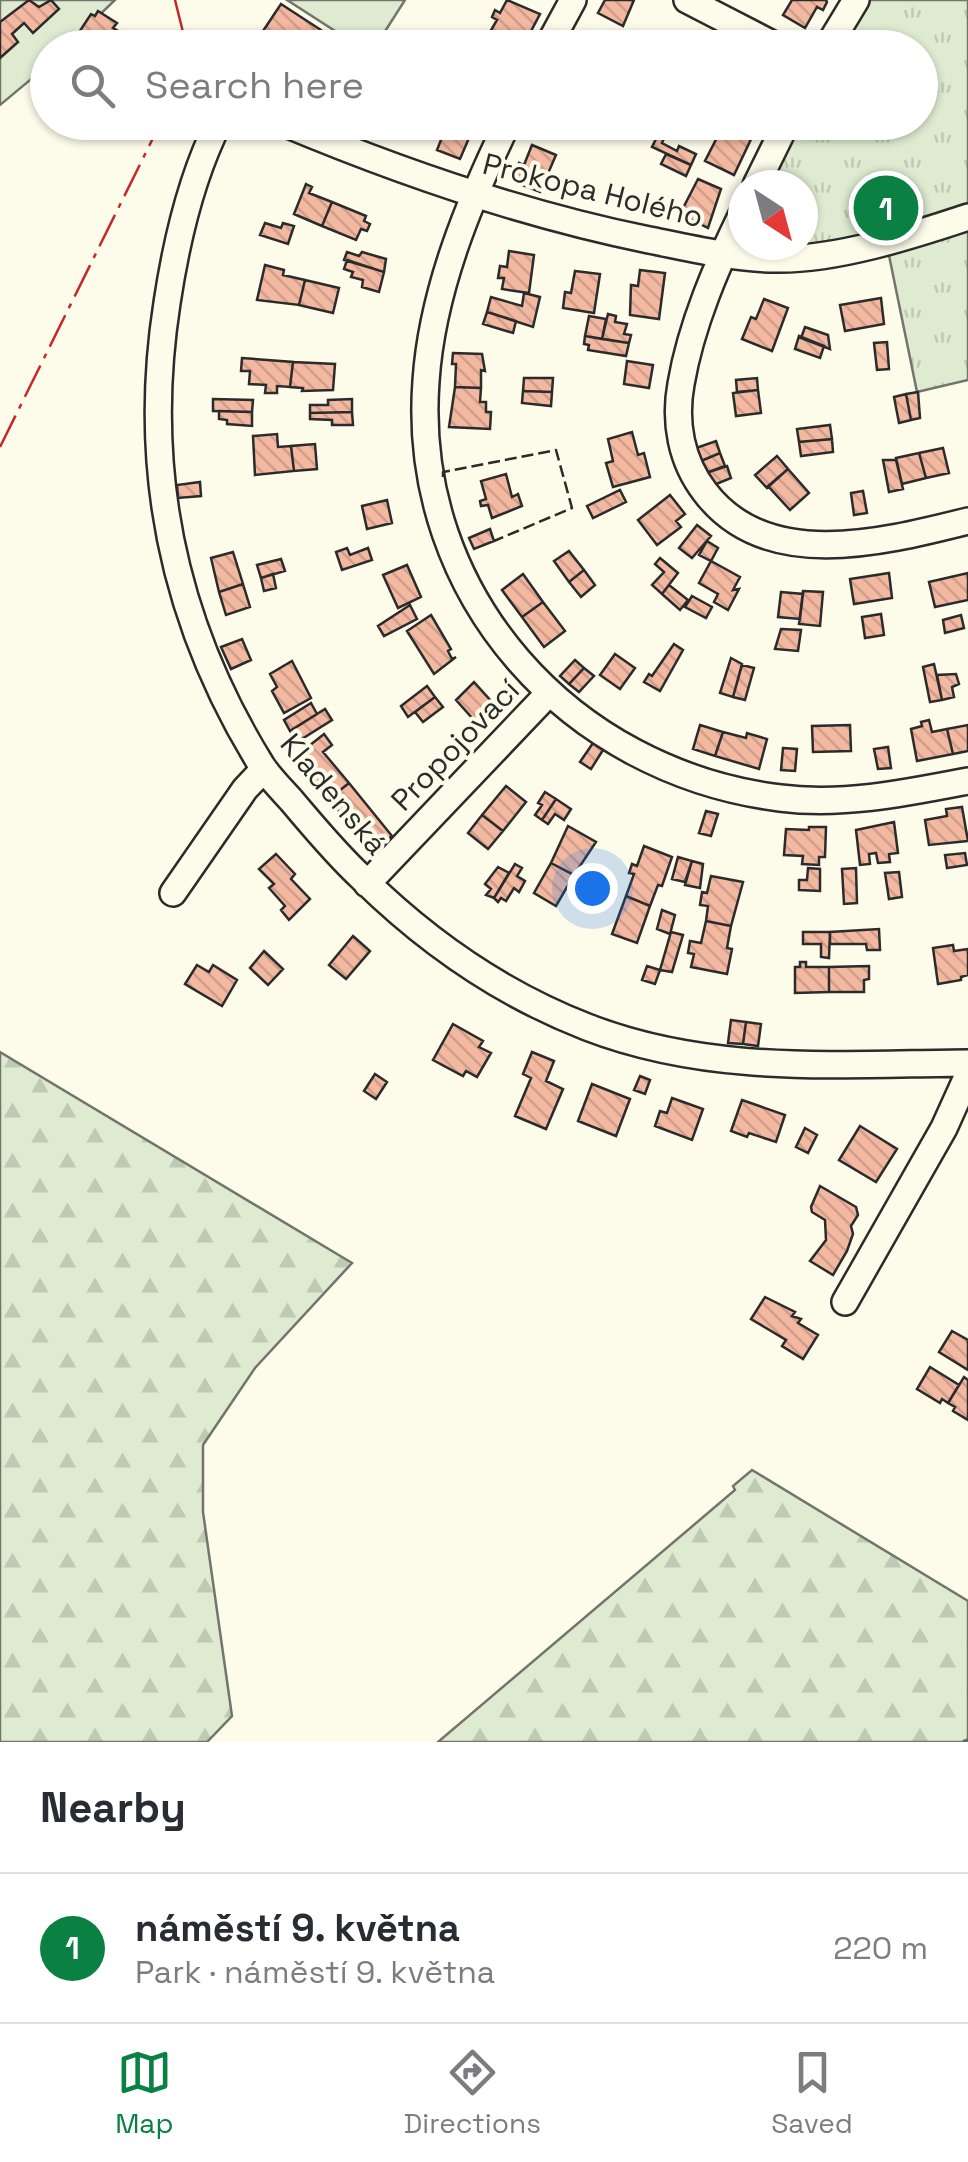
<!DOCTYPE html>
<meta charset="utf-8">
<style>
:root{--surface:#fff;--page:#f2f2f3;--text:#2b2b33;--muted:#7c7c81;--line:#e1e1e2;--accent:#0b8043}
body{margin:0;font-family:"Space Grotesk",sans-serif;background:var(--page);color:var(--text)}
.compass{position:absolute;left:728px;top:170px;width:90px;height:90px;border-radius:50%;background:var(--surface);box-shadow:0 2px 8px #0004;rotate:144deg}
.you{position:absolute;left:592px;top:888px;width:35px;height:35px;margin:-25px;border:8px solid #fff;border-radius:50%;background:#1a73e8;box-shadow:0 0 0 15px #1a73e833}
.badge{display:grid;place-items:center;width:65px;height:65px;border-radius:50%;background:var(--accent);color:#fff;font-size:32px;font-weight:700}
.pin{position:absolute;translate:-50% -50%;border:5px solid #fff;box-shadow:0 2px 10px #0006}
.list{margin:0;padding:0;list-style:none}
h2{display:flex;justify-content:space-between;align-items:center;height:130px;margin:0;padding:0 40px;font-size:42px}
h2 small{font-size:32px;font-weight:400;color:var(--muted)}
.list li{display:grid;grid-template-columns:65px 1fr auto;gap:30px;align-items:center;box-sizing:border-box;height:150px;padding:0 40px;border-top:2px solid var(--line)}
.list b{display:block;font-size:38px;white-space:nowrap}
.list p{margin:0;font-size:32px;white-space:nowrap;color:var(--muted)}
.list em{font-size:32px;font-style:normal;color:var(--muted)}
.icon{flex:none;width:55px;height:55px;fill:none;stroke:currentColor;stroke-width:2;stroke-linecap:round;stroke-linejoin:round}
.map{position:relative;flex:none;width:968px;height:1742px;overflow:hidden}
.search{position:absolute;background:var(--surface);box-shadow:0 2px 8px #0004;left:30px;right:30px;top:30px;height:110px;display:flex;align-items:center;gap:25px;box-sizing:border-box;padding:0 35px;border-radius:55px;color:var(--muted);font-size:38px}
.sheet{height:280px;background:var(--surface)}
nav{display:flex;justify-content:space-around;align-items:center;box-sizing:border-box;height:140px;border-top:2px solid var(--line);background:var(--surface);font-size:28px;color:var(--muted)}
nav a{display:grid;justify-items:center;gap:5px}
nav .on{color:var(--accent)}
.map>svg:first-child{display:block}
.green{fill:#deebd1;stroke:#74746e;stroke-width:2.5}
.forest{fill:url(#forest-firs);stroke:#74746e;stroke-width:2.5}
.park{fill:url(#park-tufts);stroke:#74746e;stroke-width:2.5}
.building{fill:url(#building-back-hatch);stroke:#2b2b2b;stroke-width:2.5}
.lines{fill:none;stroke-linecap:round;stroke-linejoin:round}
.minor-casing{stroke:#2b2b2b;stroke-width:30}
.path{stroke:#6a6964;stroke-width:4;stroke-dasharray:8 5;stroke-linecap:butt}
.minor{stroke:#fdfbea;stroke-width:25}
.fence{stroke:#2b2b2b;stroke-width:2.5;stroke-dasharray:12 5;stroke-linecap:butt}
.power{stroke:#c62828;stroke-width:2.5;stroke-dasharray:35 8 5 8;stroke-linecap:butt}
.labels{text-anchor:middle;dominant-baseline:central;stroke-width:8;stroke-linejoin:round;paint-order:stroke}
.street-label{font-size:30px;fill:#2b2b2b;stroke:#fdfbea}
</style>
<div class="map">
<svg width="968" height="1742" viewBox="0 0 968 1742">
<defs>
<pattern id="forest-firs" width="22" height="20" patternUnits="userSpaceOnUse" patternTransform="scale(2.5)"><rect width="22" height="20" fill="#deebd1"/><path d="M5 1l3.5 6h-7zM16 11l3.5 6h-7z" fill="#bfcab4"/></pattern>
<pattern id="park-tufts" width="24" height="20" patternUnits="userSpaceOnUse" patternTransform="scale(2.5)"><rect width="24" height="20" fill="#deebd1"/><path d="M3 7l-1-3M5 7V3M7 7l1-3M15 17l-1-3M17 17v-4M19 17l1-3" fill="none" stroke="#bfcab4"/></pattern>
<pattern id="building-back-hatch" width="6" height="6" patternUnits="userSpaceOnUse" patternTransform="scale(2.5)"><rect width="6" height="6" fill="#f2b8a0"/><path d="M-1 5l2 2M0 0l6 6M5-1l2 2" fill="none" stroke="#d09e8a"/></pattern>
</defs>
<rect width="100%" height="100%" fill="#fdfbea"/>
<!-- green -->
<path class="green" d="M0 0H115L66 47 48 48 47 66 0 105Z
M287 0H405L375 47H360Z"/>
<!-- forest -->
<path class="forest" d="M0 1052 352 1263 255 1368 203 1445V1512L232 1716 207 1742H0Z
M752 1470 968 1601V1742H438L735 1490 733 1486Z"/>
<!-- park -->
<path class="park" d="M867 0H968V380L917 392 884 231 827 245 769 247 763 245H803V185H765L796 123 920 122V48L838 47Z"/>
<!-- building -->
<path class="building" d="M29 0 39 7 51 0 59 9 33 33 24 23 12 34 18 42 0 58V22Z
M507 0 540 14 522 48 490 32 497 20 492 17 495 10 500 13Z
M605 0H634L623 26 598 13Z
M792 0H826L827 2 823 10 817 7 805 28 783 15Z
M281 4 321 30 309 48H262L255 43Z
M98 11 117 23 113 28 118 31 109 45 112 48H86L74 40 91 14 95 16Z
M631 33 642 40 640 44 648 48 625 45Z
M585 37 604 48H580Z
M71 38 86 48H65Z
M448 122 475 124 460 159 437 150Z
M579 122 573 136 566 133 564 136 538 123Z
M725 122 753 135 734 175 705 161Z
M658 135 664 138 662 143 677 151 679 146 696 154 691 165 652 147Z
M532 145 556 155 540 192 512 181 519 163 524 165Z
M666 154 691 165 686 176 661 164Z
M698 179 721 189 708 228 680 214Z
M306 184 312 187 309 193 332 202 322 226 294 214Z
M332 202 366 216 364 221 370 224 367 231 361 229 356 240 322 226Z
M265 223 281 228 283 223 294 226 288 244 260 235Z
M509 251 534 255 529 293 502 289 504 278H498L500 266 507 267Z
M347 252 359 256 362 252 386 259 384 272 344 260Z
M347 260 384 272 379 292 362 287 363 280 351 277 353 272 344 269Z
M265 265 284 270 283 275 305 280 299 305 257 300Z
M640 270 665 273 659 319 630 315 631 285 638 286Z
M575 271 600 274 594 313 563 308 565 292 571 293Z
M305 280 339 288 333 313 299 305Z
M524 293 540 297 533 327 487 312 491 297 522 306Z
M881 298 884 324 845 331 840 305Z
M764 299 788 308 772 351 742 339 751 317 756 319Z
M487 312 516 321 513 333 483 324Z
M608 314 616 316 615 322 627 324 624 334 631 335 629 343 602 339Z
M589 316 606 319 602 339 585 336Z
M805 327 828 335 830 349 801 338Z
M585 336 629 343 626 356 588 350 589 345 584 344Z
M799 336 824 346 820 358 795 349Z
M887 342 889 369 877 370 874 343Z
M453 353 482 354 485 371 481 370V388L455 387 456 364H452Z
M242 358 293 362 290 387 277 386V393H265L266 385 249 384 250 371H241Z
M627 361 653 365 649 388 624 384Z
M293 362 335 364 333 390 302 391 303 388 290 387Z
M524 378H553L552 392 523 391Z
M757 378 758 390 737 392 736 380Z
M455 387 481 388 480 402H486V412H491L490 429 449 427Z
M758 390 761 413 736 416 733 393Z
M523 391 552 392 551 406 522 403Z
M918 392 920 418 911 420 906 394Z
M906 394 911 420 899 423 894 397Z
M213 399 253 400 252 412 213 411Z
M352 399V412L310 413V405H328V400Z
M219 411 252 412V426L227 424V420L219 419Z
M352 412 353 425H332V420L310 419V413Z
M830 425 832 439 799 442 797 429Z
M632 432 638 455 644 453 650 477 613 487 606 463 613 461 608 439Z
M277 434 278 447 291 446 294 471 255 475 253 436Z
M832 439 833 452 801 456 799 442Z
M716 441 720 453 701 461 696 448Z
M315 444 317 469 294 471 291 446Z
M943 448 949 473 926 478 919 453Z
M720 453 725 466 706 473 701 461Z
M919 453 926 478 902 484 896 458Z
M777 456 788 469 767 488 755 475Z
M883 460H896L903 489 889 492Z
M727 466 731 478 714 485 706 473Z
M788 469 809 493 790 510 768 486Z
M506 474 512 497 518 494 522 506 492 518 488 505 481 506 480 501 486 499 481 481Z
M200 482 201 496 178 498 177 485Z
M620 490 626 502 593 518 587 506Z
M863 491 867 513 854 515 851 493Z
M670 495 685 514 676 521 681 527 657 545 638 520Z
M387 500 392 523 367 529 362 506Z
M697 525 711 536 692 558 679 548Z
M490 529 494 541 474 549 469 538Z
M707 541 718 548 711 561 699 555Z
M347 548 350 555 368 548 372 560 342 570 336 552Z
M569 551 584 570 569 582 554 561Z
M233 552 243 584 219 592 211 558Z
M660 558 678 573 662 594 652 585 664 572 655 564Z
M281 559 285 571 261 578 257 565Z
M711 561 740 577 733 590 739 589 728 610 714 602 718 594 699 583Z
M407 565 421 597 398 608 383 575Z
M584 570 595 585 581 597 569 582Z
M889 573 892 598 854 604 850 579Z
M968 573V600L935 607 929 582Z
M273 574 276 588 264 591 261 578Z
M523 574 543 602 522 617 502 590Z
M243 584 250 607 226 615 219 592Z
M669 585 688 600 680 610 662 594Z
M803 591 823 592 820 626 799 624Z
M781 592 803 594 800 619 778 617Z
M692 596 712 607 706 618 685 607Z
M543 602 565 631 544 647 522 617Z
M410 605 417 619 384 636 378 626Z
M881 614 884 635 865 638 862 617Z
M431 615 451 649 448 651 452 659 456 657 434 674 407 631Z
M961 615 964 628 945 633 943 620Z
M781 629 801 630 798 651 775 649Z
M242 639 251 660 231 669 221 647Z
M674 644 683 650 660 691 644 682 649 674 652 676Z
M615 654 635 668 620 689 600 675Z
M731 658 742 664 733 697 720 693Z
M575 660 584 668 569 684 560 676Z
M292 661 311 698 284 713 272 691 277 687 270 674Z
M934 664 942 700 930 702 923 667Z
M742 665 754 668 745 700 733 697Z
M584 668 594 676 579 692 569 684Z
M956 674 959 684 952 687 954 697 942 700 937 675Z
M474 682 501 712 482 729 456 700Z
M427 686 435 697 408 717 401 706Z
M435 697 443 707 423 722 415 712Z
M311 703 317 714 290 731 284 720Z
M325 709 332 720 297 742 290 731Z
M929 720 932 732 947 729 953 754 917 761 911 729 922 726 921 722Z
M700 725 723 732 715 756 693 749Z
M850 725 851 751 813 752 812 726Z
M968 725V751L953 754 947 729Z
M723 732 746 738 747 733 767 739 759 769 715 756Z
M324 734 332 745 323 752 349 783 329 799 295 757Z
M593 743 603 750 591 769 580 762Z
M888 747 891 768 878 769 874 749Z
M783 748 797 749 795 771 781 770Z
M349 783 392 836 372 852 329 799Z
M506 786 526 802 503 831 482 815Z
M545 792 556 799 542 820 535 815 542 805 538 803Z
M556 799 571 809 564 820 555 814 548 824 542 820Z
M962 807 968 841 929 845 925 820 947 816 946 809Z
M706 811 718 814 711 836 699 833Z
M482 815 503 831 488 849 468 833Z
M894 822 898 853 889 854 890 862 878 863 876 853 869 854 870 864 860 865 856 830Z
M568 826 596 842 574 875 551 863Z
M809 827H826L825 857H819V865L802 864 803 856 784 855 786 829 809 830Z
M644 846 672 857 662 886 658 885 650 906 626 896 634 874 629 873 632 864 637 866Z
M965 853 967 865 947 868 945 855Z
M276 854 295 874 291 879 310 899 289 920 281 910 285 906 269 888 274 884 259 869Z
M678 857 692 861 685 882 672 879Z
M692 861 703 864 700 888 685 885Z
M551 863 574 875 556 906 534 893Z
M515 864 522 868 517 876 525 881 519 892 514 888 506 901 501 898 498 902 494 898Z
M498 867 509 873 494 898 486 895 491 889 485 884Z
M808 868 820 869V891L799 890V880H807Z
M856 868 857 903 844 904 842 869Z
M899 872 902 897 889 899 885 873Z
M711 876 743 882 731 926 706 921 708 906 700 905 702 892 707 893Z
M626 896 650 906 637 943 612 934Z
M662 910 675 915 670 934 657 929Z
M706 921 731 926 727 948 732 949 727 974 691 967 694 954 688 953 690 941 701 943Z
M879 929 880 950H867L866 944H830V932Z
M671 932 683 935 672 972 660 970Z
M803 932H830L829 958 821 957V944H803Z
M353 936 370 951 346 979 329 965Z
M953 945 954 951 968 949V975L961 977V980L938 984 933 948Z
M264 951 283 969 268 985 250 968Z
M800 962H806V967H829V992L795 993V967H800Z
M197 965 209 972 213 965 237 980 222 1006 185 984Z
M647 966 660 970 655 984 642 980Z
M869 966V979L864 980V992H829V967Z
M731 1020 746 1022 743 1044 728 1043Z
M746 1022 761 1024 758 1046 743 1044Z
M453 1024 483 1041 479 1047 491 1053 477 1077 466 1071 463 1076 433 1060Z
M532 1052 554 1061 546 1081 563 1089 546 1129 515 1116 531 1078 523 1074Z
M375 1074 387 1082 376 1099 364 1091Z
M640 1076 650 1080 645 1094 634 1090Z
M592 1084 630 1099 616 1136 578 1121Z
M672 1098 703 1109 692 1140 655 1126 660 1111 667 1113Z
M742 1100 785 1115 776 1142 749 1133 747 1137 731 1131Z
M860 1126 897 1149 876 1182 839 1160Z
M805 1128 817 1135 808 1153 796 1147Z
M820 1186 856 1207 858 1215 851 1226 853 1234 847 1251 833 1275 810 1261 826 1240 825 1220 812 1212 811 1207Z
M765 1297 795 1312 792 1316 801 1319 798 1323 818 1335 803 1359 782 1346 786 1340 751 1319Z
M952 1331 968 1340V1370L939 1352Z
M930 1367 959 1385 948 1403 942 1399 940 1403 917 1389Z
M964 1377 968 1380V1420L953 1411 955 1407 948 1403Z"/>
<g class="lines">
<defs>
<path id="minor" d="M687 0 780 48
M547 48 573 0
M827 48 856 0
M219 122C191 177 176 243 167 303 141 469 173 623 262 766 270 778 281 789 291 800 314 827 336 854 362 878 427 942 502 994 587 1027 711 1075 839 1064 968 1063
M281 122C400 172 521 214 649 240 690 248 733 259 776 259 836 260 911 236 968 217
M508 122C469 202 432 291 426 381 410 596 571 772 780 798 843 806 906 793 968 781
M756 185 787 122
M743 212C717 265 691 325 681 384 674 422 681 461 705 492 766 573 884 542 968 521
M367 884 548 694
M173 893 245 789 264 769
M845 1302 944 1128 968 1075"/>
</defs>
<!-- minor casing -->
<use href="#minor" class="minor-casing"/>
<!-- path -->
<path class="path" d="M963 1742 968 1740"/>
<!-- minor -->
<use href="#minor" class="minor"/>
<!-- fence -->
<path class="fence" d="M443 477V472L556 450 572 508 494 541"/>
<!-- power -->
<path class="power" d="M175 0 187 48
M0 447 161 122"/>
</g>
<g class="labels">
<!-- street labels -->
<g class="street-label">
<text transform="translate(593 190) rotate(14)">Prokopa Holého</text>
<text transform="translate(455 745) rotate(-46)">Propojovací</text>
<text transform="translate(334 794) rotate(50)">Kladenská</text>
</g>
</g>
</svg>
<svg class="compass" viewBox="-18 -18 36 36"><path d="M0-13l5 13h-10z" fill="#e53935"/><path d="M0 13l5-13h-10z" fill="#7c7c81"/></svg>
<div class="you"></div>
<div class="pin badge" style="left:886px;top:208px">1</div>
<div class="search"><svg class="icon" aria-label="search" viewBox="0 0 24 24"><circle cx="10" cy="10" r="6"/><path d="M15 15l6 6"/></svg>Search here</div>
</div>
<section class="sheet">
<h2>Nearby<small></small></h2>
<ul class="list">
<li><span class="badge">1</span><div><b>náměstí 9. května</b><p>Park · náměstí 9. května</p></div><em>220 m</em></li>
</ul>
</section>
<nav>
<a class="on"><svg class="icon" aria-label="map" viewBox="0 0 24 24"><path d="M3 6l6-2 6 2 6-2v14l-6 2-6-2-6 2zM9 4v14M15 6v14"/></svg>Map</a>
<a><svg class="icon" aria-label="directions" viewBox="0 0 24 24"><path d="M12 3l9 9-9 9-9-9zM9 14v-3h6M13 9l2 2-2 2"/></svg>Directions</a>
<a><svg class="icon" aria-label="saved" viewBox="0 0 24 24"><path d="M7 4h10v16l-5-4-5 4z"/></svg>Saved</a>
</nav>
